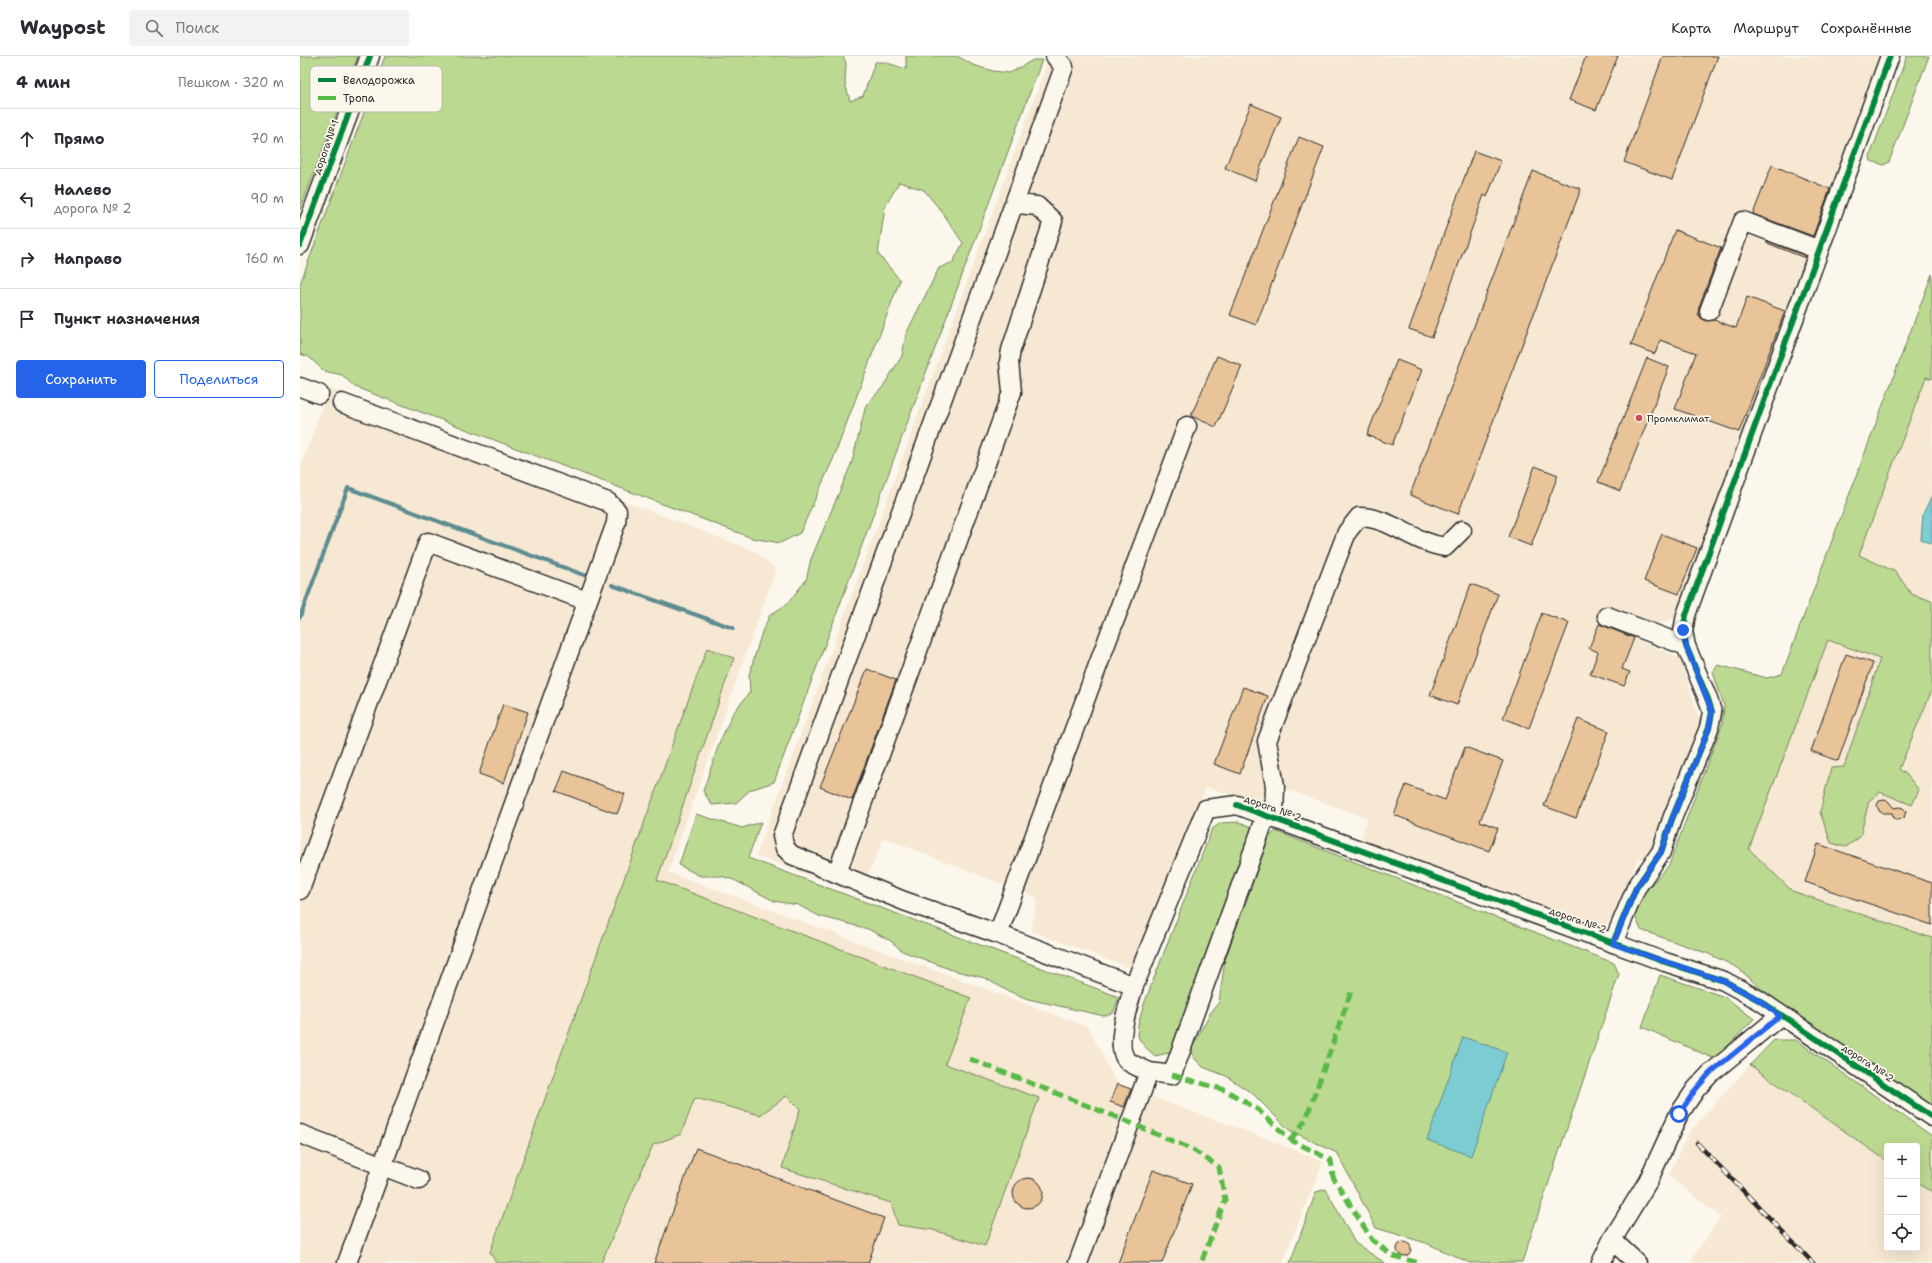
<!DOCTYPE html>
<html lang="ru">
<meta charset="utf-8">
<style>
:root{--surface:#fff;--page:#f2f2f3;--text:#2b2b33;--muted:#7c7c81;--line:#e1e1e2;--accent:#2563eb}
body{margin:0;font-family:"Shantell Sans",sans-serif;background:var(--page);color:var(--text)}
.controls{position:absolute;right:12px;bottom:12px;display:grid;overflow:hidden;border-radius:4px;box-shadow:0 4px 16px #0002}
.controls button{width:36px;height:36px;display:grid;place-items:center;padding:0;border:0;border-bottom:1px solid var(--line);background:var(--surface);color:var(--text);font:20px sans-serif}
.stop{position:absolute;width:12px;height:12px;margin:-9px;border:3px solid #2563eb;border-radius:50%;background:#fff}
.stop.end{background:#2563eb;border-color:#fff;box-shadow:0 1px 4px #0008}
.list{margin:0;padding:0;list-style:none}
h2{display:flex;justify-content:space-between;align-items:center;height:52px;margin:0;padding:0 16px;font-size:17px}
h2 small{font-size:13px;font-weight:400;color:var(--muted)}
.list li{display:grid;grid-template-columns:26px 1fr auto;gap:12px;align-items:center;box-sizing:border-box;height:60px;padding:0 16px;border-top:1px solid var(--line)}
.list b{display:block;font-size:15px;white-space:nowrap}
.list p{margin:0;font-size:13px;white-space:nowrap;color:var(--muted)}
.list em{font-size:13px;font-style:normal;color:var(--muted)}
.actions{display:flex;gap:8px;padding:12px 16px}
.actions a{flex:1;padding:9px 0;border:1px solid var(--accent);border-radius:4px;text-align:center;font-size:14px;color:var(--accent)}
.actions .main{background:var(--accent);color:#fff}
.icon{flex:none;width:22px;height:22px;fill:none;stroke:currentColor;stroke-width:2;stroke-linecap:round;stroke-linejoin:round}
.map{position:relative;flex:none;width:1632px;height:1207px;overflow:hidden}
header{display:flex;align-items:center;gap:24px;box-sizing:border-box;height:56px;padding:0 20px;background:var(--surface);border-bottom:1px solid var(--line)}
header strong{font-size:19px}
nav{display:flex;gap:22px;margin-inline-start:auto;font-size:14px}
.search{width:280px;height:36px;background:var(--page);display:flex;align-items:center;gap:10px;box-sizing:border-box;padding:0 14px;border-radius:4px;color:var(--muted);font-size:15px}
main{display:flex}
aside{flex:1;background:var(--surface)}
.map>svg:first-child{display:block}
.built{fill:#f6e8d3}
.green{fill:#bcd991;stroke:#74825e}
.water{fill:#7ccdd3;stroke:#5c8c90}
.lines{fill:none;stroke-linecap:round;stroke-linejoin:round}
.stream{stroke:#5c8c90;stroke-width:4}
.building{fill:#e9c499;stroke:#2b2b2b}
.minor-casing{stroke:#2b2b2b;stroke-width:21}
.minor{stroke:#fbf7ec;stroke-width:18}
.rail-casing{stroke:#2b2b2b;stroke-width:4.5}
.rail{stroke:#fbf7ec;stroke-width:3;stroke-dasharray:9;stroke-linecap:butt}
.quiet{stroke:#58b947;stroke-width:5;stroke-dasharray:10 5;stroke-linecap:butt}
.cycleway-casing{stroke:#fbf7ec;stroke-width:8}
.cycleway{stroke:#00873e;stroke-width:6}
.route{stroke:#2563eb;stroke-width:5}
.poi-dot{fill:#d1495b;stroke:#fbf7ec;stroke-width:1.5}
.labels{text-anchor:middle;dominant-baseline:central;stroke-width:3.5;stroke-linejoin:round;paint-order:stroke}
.street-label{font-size:10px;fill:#2b2b2b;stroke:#fbf7ec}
.poi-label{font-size:10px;fill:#2b2b2b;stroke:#fbf7ec;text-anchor:start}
.key{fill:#fbf7ec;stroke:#bdbab2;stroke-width:1}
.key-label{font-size:11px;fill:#2b2b2b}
</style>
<header>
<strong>Waypost</strong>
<div class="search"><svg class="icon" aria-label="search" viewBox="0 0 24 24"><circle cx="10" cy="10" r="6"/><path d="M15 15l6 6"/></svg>Поиск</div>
<nav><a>Карта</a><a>Маршрут</a><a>Сохранённые</a></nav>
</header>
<main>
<aside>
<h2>4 мин<small>Пешком · 320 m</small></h2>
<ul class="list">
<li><svg class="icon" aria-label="ahead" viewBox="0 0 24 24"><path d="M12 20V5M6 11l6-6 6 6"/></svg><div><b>Прямо</b></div><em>70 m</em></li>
<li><svg class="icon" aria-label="left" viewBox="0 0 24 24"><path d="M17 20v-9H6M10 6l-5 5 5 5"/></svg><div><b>Налево</b><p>дорога № 2</p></div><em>90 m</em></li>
<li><svg class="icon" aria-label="right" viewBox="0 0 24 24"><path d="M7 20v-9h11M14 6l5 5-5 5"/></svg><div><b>Направо</b></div><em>160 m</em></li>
<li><svg class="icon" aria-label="arrive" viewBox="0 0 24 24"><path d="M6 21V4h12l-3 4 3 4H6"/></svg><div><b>Пункт назначения</b></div></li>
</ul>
<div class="actions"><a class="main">Сохранить</a><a>Поделиться</a></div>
</aside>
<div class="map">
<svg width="1632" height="1207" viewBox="0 0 1632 1207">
<rect width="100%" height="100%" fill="#fbf7ec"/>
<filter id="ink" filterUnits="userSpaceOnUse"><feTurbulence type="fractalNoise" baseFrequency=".025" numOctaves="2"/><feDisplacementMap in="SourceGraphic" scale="8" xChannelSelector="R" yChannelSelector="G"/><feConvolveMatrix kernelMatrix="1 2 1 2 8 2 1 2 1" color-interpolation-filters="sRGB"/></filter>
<g filter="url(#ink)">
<!-- built -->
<path class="built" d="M750 0H1581L1378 560 1357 568 1303 548 1296 566 1380 602 1402 671 1351 800 1337 803 1318 857 1299 876 1061 786 1067 762 981 731 968 729 964 749 906 731 833 913 731 875 738 842 584 782 560 838 456 800Z
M1632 306V1036L1596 983 1409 898Z
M29 332 454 495 476 513 368 816 788 971 817 1028 967 1083 1023 1106 982 1207H0V413Z
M1450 1009 1587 1105V1192H1617V1126L1632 1136V1207H1394L1391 1204 1421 1161 1369 1120 1387 1079Z"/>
<!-- green -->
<path class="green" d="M0 0H58L0 154Z
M85 0H543L546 7 545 27 550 45 563 40 575 6H584L606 13V0H657L673 9 693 15 710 17 733 4H742L474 726 450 734 436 747 412 749 403 735 420 685 433 657 450 636 449 619 462 576 470 559 487 548 506 524 511 503 552 406 566 349 582 332 602 300 606 278 639 212 653 206 663 187 642 156 624 134 599 126 585 151 578 198 600 224 534 401 500 477 480 487 452 482 55 331 42 319 24 315 9 301 0 298V228Z
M1607 0H1629L1589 106 1584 109 1571 105 1570 100Z
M1632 218V323L1626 321 1559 499 1596 516 1611 538 1632 545V634L1599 713 1606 718 1619 734 1612 749 1580 736 1569 745 1560 781 1546 791 1531 787 1520 756 1531 712 1544 711 1580 603 1528 584 1449 793 1492 835 1632 882V1051L1478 948 1438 912 1409 898 1341 874 1335 860 1342 839 1369 809 1422 669 1424 650 1413 616 1418 609 1467 622 1482 618Z
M407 592 434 602 357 824 671 942 645 1008 739 1042 685 1190 633 1174 598 1169 591 1147 482 1112 500 1053 487 1040 460 1059 395 1042 381 1078 353 1089 301 1207H196L190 1196Z
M396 758 442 772 461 766 448 802 819 941 813 957 804 960 728 943 706 934 685 922 652 914 602 895 591 885 568 873 519 860 498 849 474 845 434 824 421 820H400L379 809Z
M939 766 955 772 873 996 855 1000C831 979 836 977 844 948L912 773 921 767Z
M975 775 1314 907 1319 918 1222 1206 1170 1207 1126 1187 1076 1172 1037 1097 989 1074 953 1038 926 1020 903 1011 893 1001 892 992 909 959 919 946 925 904 969 781Z
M1360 919 1425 941 1454 963 1415 1003 1342 971Z
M1474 984H1496L1632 1080V1136L1617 1126V1090H1587V1105L1450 1009Z
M1026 1133 1055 1187 1085 1207H990L1016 1136Z"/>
<!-- water -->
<path class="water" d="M1632 439V488L1621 483 1623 458Z
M1163 981 1207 996 1171 1100 1127 1084Z"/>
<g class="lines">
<!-- stream -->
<path class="stream" d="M312 529 433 572
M0 561 48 432 284 519"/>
</g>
<!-- building -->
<path class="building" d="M1286 0H1318L1296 54 1269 44Z
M1363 0H1418L1372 124 1324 106Z
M951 48 981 61 955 125 925 112Z
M999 81 1024 91 956 269 930 259Z
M1174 95 1201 105 1187 141 1184 139 1132 281 1109 273Z
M1472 109 1530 133 1513 180 1453 158Z
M1233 115 1281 133 1158 458 1110 439Z
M1375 174 1421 192 1399 251 1398 258 1401 262 1406 265 1414 264 1436 272 1447 241 1485 255 1439 376 1375 353 1396 297 1360 284 1355 298 1331 289Z
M1467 185 1506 200 1505 202 1467 187Z
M917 300 942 310 916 371 891 360Z
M1347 302 1369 311 1320 435 1298 426Z
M1097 304 1122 314 1092 389 1067 379Z
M1235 410 1258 419 1231 490 1208 481Z
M1362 478 1397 492 1379 538 1344 525Z
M1171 528 1198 538 1157 649 1130 639Z
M1242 557 1269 567 1229 672 1203 662Z
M1299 568 1334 582 1322 613 1330 616 1324 630 1290 618 1298 596 1289 592Z
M1546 598 1573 607 1538 705 1511 695Z
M567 613 596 624 552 744 520 731Z
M943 631 968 640 940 718 914 708Z
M203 648 228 656 204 727 179 718Z
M1278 663 1309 675 1276 762 1244 750Z
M1165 691 1203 705 1180 765 1198 772 1189 795 1094 759 1106 729 1145 744Z
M264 715 325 738 317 758 256 735Z
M1584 744 1588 745 1594 752 1599 751 1603 752 1606 755 1604 762 1598 764 1594 762 1592 757H1583L1579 755 1577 749 1579 745Z
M1518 788 1632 827V869L1505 826Z
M817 1028 831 1033 824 1051 810 1046Z
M396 1092 584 1162 568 1207H354Z
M853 1114 892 1128 862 1207H818Z
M713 1137a15 15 0 1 1 30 0a15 15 0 1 1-30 0Z
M1097 1193a7 7 0 1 1 14 0a7 7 0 1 1-14 0Z"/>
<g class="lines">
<defs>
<path id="minor" d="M712 153 764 11 755 0
M0 189 70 0
M1409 255 1443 165 1519 194
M0 331 19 338
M42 347 308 446 317 455 316 467 47 1207
M1307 560 1386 590
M974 763 975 730 967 685 1047 476 1059 461C1090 461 1114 487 1145 491L1162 474
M537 817 712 336 709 306 711 294 753 165 737 150 718 148 712 153 482 780 485 792 492 799 604 845 698 878 834 930 906 753 937 749 1365 906 1424 925 1459 944 1632 1061
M0 834 128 486 287 545
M698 878 887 370
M1313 887 1336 832 1361 796 1372 763 1409 672 1412 656 1408 643 1386 590 1383 575 1386 559 1590 0
M849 1016 872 1019 966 760
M0 1078 119 1124
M1312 1184 1337 1207
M778 1207 849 1016C843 1013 835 1010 829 1006 812 994 829 947 834 930
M1301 1207 1312 1184 1348 1125 1379 1058 1396 1033 1411 1017 1480 960"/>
</defs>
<!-- minor casing -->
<use href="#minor" class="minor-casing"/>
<!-- minor -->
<use href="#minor" class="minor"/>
<defs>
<path id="rail" d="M1397 1087 1513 1207"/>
</defs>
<!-- rail casing -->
<use href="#rail" class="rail-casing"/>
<!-- rail -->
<use href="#rail" class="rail"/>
<!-- quiet -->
<path class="quiet" d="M670 1003 831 1067 893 1094 919 1111 925 1144 901 1207
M872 1019 925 1034 957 1053 991 1084 1031 1104 1033 1121 1072 1184 1093 1200 1120 1207
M991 1084 1006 1063 1052 933"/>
<defs>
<path id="cycleway" d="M0 189 70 0
M937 749 1365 906 1424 925 1459 944 1632 1061
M1313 887 1336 832 1361 796 1372 763 1409 672 1412 656 1408 643 1386 590 1383 575 1386 559 1590 0"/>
</defs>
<!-- cycleway casing -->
<use href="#cycleway" class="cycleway-casing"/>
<!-- cycleway -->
<use href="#cycleway" class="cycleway"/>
</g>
</g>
<g class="lines" filter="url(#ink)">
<!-- route -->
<path class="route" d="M1379 1058 1396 1033 1410 1017 1480 960 1459 944 1424 925 1313 888 1336 832 1361 796 1372 763 1409 672 1412 656 1386 590 1383 574"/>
</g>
<!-- markers -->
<circle class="poi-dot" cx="1339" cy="362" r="4"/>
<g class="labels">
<!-- street labels -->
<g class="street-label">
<text transform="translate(26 91) rotate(-70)">дорога № 1</text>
<text transform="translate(973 752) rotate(20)">дорога № 2</text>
<text transform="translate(1278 864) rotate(20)">дорога № 2</text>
<text transform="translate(1568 1007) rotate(34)">дорога № 2</text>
</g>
<!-- poi labels -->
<g class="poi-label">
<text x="1347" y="362">Промклимат</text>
</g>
</g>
<!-- legend -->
<rect x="10" y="10" width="132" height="46" rx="6" class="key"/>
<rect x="18" y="22" width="18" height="4" fill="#00873e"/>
<rect x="18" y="40" width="18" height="4" fill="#58b947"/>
<g class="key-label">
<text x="43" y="28">Велодорожка</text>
<text x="43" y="46">Тропа</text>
</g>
</svg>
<div class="controls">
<button>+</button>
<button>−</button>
<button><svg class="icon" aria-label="locate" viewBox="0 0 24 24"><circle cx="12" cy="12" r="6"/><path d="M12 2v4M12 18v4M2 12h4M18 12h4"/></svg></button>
</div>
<div class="stop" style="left:1379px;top:1058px"></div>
<div class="stop end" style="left:1383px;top:574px"></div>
</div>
</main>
